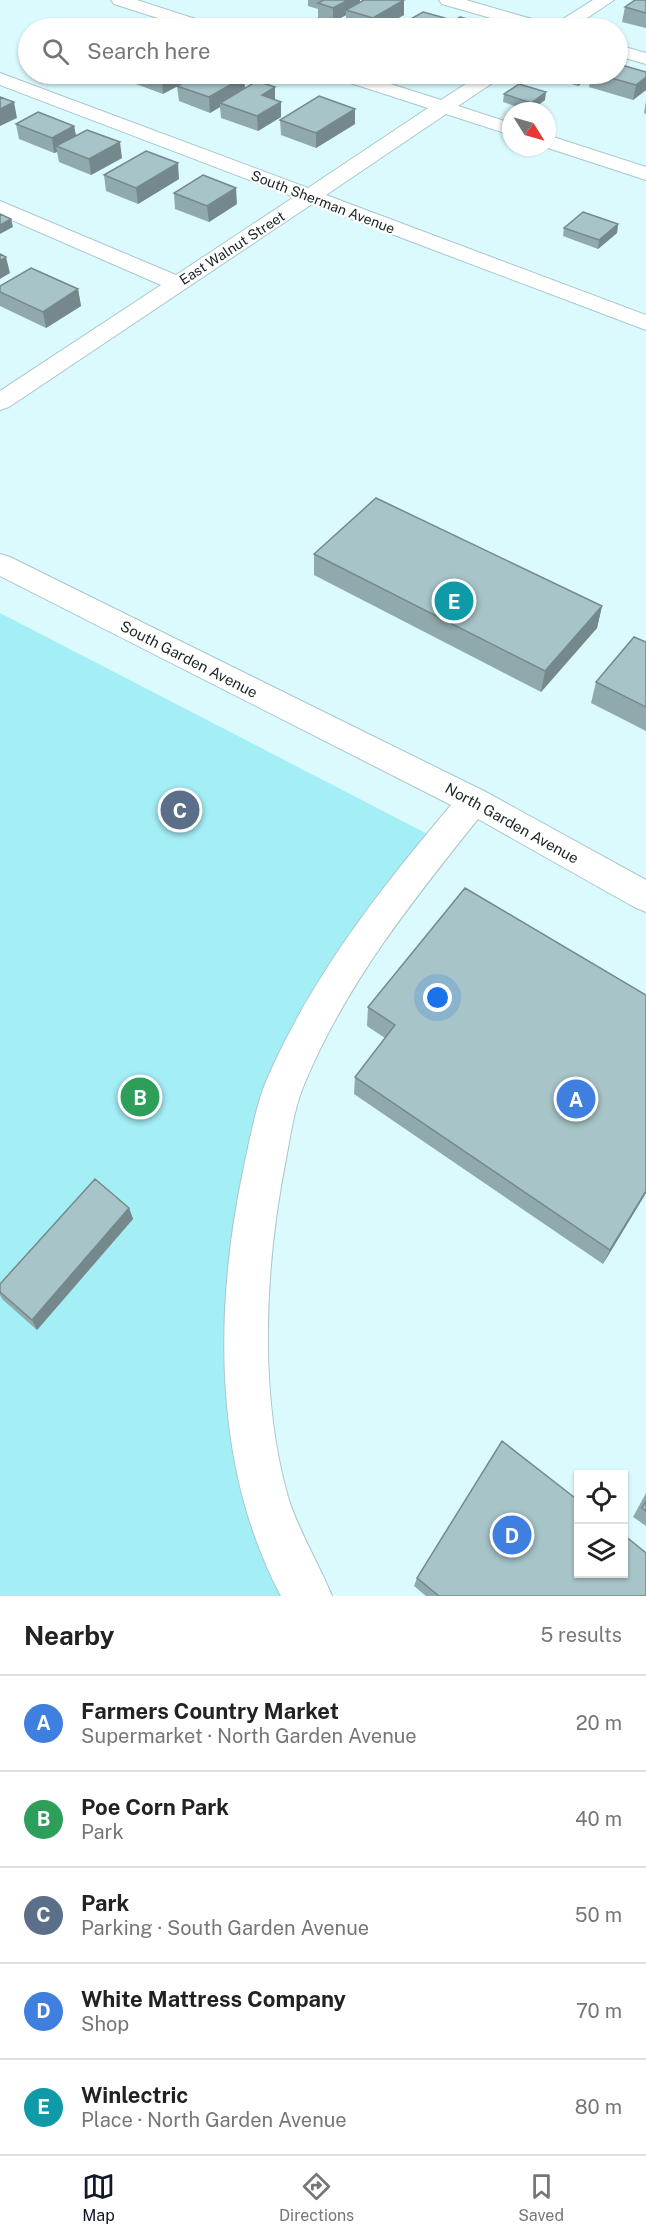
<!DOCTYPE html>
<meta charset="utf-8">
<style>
:root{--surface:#fff;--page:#f6f6f6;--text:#222;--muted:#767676;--line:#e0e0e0;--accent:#111827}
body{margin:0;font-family:"Public Sans",sans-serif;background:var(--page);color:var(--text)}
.controls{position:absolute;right:18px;bottom:18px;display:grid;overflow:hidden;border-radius:0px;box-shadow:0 2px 4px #0004}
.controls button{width:54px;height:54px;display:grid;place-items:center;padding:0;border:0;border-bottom:2px solid var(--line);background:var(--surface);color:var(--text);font:30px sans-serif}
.compass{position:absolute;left:502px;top:102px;width:54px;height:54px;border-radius:50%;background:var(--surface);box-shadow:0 2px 4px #0004;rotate:127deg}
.you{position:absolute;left:438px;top:998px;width:21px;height:21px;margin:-15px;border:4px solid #fff;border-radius:50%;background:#1a73e8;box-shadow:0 0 0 9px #1a73e833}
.badge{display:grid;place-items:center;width:39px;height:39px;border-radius:50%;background:var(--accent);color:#fff;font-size:20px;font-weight:700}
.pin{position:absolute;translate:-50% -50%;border:3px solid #fff;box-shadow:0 2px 6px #0006}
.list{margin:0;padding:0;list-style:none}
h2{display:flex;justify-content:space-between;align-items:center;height:78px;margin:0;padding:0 24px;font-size:26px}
h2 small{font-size:20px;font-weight:400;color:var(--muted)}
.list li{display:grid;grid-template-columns:39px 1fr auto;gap:18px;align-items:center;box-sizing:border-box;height:96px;padding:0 24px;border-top:2px solid var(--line)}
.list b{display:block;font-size:22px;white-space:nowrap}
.list p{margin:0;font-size:20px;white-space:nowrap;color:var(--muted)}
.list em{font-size:20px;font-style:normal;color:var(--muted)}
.icon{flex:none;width:33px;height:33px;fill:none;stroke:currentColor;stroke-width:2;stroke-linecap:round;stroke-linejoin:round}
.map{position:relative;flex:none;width:646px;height:1596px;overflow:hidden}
.search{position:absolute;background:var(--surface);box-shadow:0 2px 4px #0004;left:18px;right:18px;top:18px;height:66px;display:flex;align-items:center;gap:15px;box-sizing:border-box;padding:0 21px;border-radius:33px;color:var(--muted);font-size:22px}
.sheet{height:558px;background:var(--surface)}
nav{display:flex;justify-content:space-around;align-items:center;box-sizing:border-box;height:84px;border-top:2px solid var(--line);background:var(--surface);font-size:16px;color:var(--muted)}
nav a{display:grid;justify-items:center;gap:3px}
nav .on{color:var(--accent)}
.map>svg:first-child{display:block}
.green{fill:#a4eef6}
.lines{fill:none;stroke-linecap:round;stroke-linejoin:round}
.minor-casing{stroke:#aac7cb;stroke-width:2}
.minor{fill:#fff;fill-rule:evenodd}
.wall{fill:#90a9ac}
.shaded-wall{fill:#75898c}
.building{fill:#a7c4c8;stroke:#75898c;stroke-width:1.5}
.labels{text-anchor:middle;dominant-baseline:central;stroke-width:4.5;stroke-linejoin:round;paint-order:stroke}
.far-street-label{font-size:14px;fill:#1a2526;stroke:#fff}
.street-label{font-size:15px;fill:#1a2526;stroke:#fff}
</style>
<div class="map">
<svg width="646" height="1596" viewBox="0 0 646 1596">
<rect width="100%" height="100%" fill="#dbfafd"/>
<!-- green -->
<path class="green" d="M0 613 441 841 299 1051 247 1347 308 1596H0Z"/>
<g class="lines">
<defs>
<path id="minor" d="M111 0H137L211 24 214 28H189L114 4Z
M439 0H466L549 24 552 28H526L442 4Z
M593 0H614L572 28H552L555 24Z
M618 45 646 53V64L618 56Z
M0 73 308 188 428 108 335 78 333 74H359L441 100 481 74H502L500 78 458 106 511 123V135L446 114 326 195 646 315V330L312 204 9 407 0 410V391L161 285 0 215V201L176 275 294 197 0 85Z
M547 135 646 167V180L545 147Z
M0 554 10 557 486 792 646 880V912L634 907 478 819C413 900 347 983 306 1080 295 1104 291 1132 286 1159 265 1266 258 1391 288 1497 299 1532 318 1562 332 1596H281C213 1468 214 1310 243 1171 250 1140 255 1108 267 1079 312 976 380 889 451 805L0 576Z"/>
</defs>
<!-- minor casing -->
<use href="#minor" class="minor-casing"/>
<!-- minor -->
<use href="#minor" class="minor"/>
</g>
<!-- wall -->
<path class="wall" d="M308 0H360V2L404 0V15L380 28H358L346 25V15L333 22 318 18V9L308 6Z
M646 0V28L622 22 625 7Z
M407 21 452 22 490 28H406Z
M646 72V90L633 100 589 87 591 77 578 86 549 77 550 74H618Z
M124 74H183L163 94 125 80Z
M244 77 245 88 275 100 281 117 258 131 221 118 220 107 210 113 179 101 177 86Z
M504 94 545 100 530 111 503 102Z
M646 101V114L644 113Z
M355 109V124L316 148 281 135 280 120Z
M16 124 74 126 76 136 122 158 91 175 59 162 57 152 54 153 19 139Z
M104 175 179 179 138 204 106 191Z
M174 193 237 204 209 222 175 209Z
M618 224 617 233 598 249 563 236 564 228Z
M0 286 78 289 81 306 46 328 0 306Z
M314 554 602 606 597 628 541 692 314 575Z
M646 642V731L591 703 596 682Z
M646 995V1193L603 1264 354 1094 355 1077 385 1038 367 1026 368 1007Z
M129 1208 133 1219 37 1330 2 1299 0 1295V1284Z
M646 1493V1526L633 1517Z
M417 1578 646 1596H426L414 1586Z"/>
<!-- shaded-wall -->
<path class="shaded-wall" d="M348 0H360V7L346 10V15L333 22V8Z
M404 0V15L380 28H373V18Z
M172 74H183L184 83 163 94 162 79Z
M586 74H591V77L578 86 579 78Z
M244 77 245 93 220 103V107L210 113 209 97Z
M646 77V90L633 100 636 85Z
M275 87V103L262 95Z
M546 92 545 100 530 111 531 103Z
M14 102 17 118 0 126V109Z
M281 102V117L258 131 257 116Z
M355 109V124L316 148V133Z
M74 126 77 141 56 146 57 152 54 153 52 138Z
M120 142 122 158 91 175 89 159Z
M178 163 179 179 138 204 136 188Z
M236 188 237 204 209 222 207 206Z
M11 219 13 227 0 234V225Z
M618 224 617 233 598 249 599 240Z
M6 257 10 273 0 279V261Z
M78 289 81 306 46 328 43 312Z
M602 606 597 628 541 692 545 671Z
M646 1191V1193L603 1264 610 1250Z
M129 1208 133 1219 37 1330 32 1320Z"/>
<!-- building -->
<path class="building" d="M324 0H348L333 8 318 3Z
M364 0H404L373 18 346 10Z
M635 0H646V13L625 7Z
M423 12 452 20 439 28H430L407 21Z
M460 17 491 26 487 28H441Z
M618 64 646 72V77L636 85 597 74H618Z
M147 74H172L162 79Z
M201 74H233L244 77 209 97 177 86Z
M564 74H586L579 78Z
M257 81 275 87 262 95 281 102 257 116 220 103Z
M519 84 546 92 531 103 504 94Z
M319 96 355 109 316 133 280 120Z
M0 97 14 102 0 109Z
M38 112 74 126 52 138 16 124Z
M87 130 120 142 89 159 56 146Z
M146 151 178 163 136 188 104 175Z
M203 175 236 188 207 206 174 193Z
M583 212 618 224 599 240 564 228Z
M0 214 11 219 0 225Z
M0 254 6 257 0 261Z
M31 268 78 289 43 312 0 292V286Z
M376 498 602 606 545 671 314 554Z
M634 637 646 642V707L596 682Z
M465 888 646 995V1191L610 1250 355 1077 395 1025 368 1007Z
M95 1179 129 1208 32 1320 0 1292V1284Z
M502 1441 579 1501V1574H624V1535L646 1553V1596H439L417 1578Z
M646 1501V1511L642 1508Z"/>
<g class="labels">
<!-- far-street labels -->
<g class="far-street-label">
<text transform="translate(323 202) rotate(21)">South Sherman Avenue</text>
<text transform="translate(232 248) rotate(-33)">East Walnut Street</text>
</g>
<!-- street labels -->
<g class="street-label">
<text transform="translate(189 659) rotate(27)">South Garden Avenue</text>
<text transform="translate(512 823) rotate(29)">North Garden Avenue</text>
</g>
</g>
</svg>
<div class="controls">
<button><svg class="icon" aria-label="locate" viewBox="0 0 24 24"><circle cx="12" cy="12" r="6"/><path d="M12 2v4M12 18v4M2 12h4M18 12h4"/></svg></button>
<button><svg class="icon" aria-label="layers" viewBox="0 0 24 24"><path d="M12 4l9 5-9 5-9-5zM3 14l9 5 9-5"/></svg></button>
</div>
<svg class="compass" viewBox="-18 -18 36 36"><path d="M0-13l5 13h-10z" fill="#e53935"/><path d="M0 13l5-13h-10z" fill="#767676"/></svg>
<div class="you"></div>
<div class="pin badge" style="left:576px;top:1099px;background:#3f7fe0">A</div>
<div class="pin badge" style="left:140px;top:1097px;background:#2e9e5b">B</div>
<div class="pin badge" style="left:180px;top:810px;background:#5c6f8a">C</div>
<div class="pin badge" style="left:512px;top:1535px;background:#3f7fe0">D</div>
<div class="pin badge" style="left:454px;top:601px;background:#0f9aa8">E</div>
<div class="search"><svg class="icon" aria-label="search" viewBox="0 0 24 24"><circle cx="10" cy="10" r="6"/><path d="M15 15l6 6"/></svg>Search here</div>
</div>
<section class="sheet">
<h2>Nearby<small>5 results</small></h2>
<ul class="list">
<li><span class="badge" style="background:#3f7fe0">A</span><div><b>Farmers Country Market</b><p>Supermarket · North Garden Avenue</p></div><em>20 m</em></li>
<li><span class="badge" style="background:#2e9e5b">B</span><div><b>Poe Corn Park</b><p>Park</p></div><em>40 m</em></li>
<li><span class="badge" style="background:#5c6f8a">C</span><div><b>Park</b><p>Parking · South Garden Avenue</p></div><em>50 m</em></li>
<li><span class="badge" style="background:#3f7fe0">D</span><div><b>White Mattress Company</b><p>Shop</p></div><em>70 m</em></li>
<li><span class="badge" style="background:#0f9aa8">E</span><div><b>Winlectric</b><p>Place · North Garden Avenue</p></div><em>80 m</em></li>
</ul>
</section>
<nav>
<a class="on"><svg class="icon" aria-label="map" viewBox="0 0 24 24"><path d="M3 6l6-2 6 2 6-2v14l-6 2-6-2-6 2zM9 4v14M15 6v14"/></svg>Map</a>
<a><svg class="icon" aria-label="directions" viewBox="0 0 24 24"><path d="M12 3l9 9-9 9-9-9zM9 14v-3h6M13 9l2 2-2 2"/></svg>Directions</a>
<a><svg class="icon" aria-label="saved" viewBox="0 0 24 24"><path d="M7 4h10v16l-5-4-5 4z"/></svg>Saved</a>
</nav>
